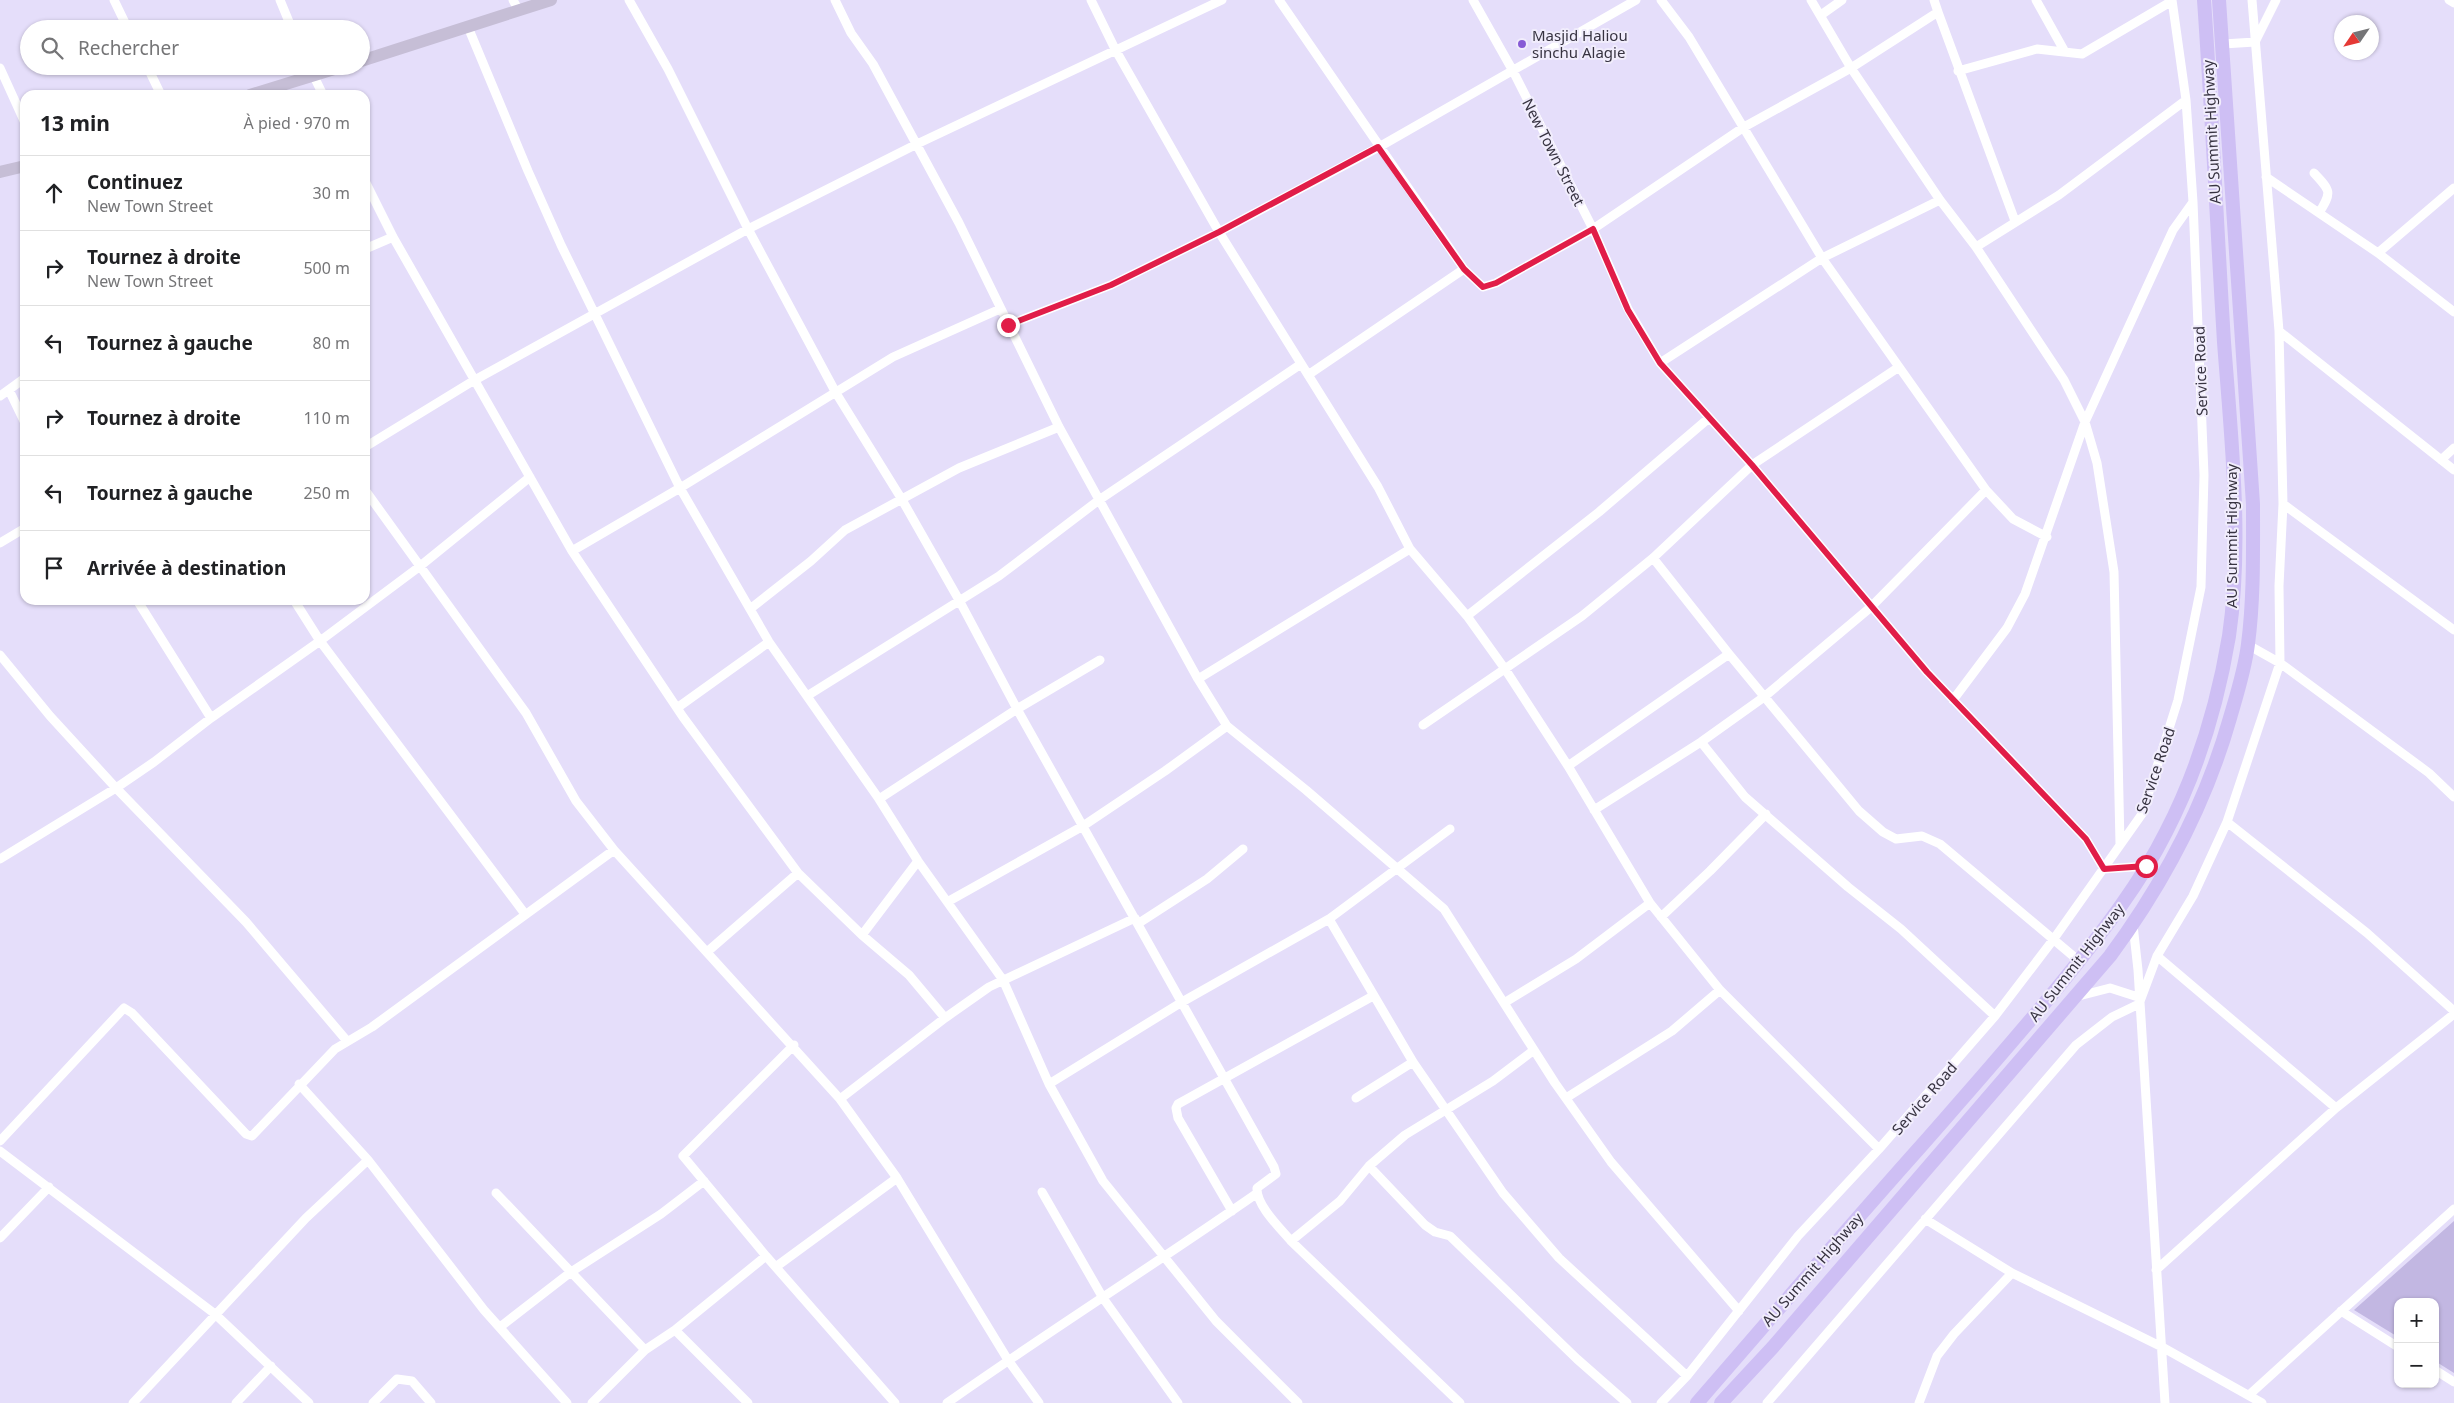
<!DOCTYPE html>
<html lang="fr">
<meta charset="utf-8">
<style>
:root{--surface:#fff;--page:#f2f2f2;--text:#202124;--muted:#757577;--line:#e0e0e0}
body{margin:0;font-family:"Noto Sans",sans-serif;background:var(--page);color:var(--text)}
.controls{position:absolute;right:15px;bottom:15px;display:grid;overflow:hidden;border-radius:10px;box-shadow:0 1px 4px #0004}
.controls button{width:45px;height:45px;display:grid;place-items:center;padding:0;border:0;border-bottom:1px solid var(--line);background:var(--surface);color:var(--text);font:25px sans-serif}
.compass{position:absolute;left:2334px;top:15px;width:45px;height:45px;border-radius:50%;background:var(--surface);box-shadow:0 1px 4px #0004;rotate:235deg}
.stop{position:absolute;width:15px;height:15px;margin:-11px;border:4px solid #e11d48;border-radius:50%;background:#fff}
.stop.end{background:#e11d48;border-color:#fff;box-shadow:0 1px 5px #0008}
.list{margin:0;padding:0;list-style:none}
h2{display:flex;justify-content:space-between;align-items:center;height:65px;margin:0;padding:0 20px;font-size:21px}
h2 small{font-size:16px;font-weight:400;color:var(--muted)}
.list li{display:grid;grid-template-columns:32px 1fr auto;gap:15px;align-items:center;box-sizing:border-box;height:75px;padding:0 20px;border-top:1px solid var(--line)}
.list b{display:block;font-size:19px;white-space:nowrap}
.list p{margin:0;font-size:16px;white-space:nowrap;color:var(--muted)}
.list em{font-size:16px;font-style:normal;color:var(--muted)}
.icon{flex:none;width:28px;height:28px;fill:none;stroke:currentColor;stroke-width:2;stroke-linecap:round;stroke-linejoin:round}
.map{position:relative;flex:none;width:2454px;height:1403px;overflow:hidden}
.search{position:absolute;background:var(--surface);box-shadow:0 1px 4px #0004;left:20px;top:20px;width:350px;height:55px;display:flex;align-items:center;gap:12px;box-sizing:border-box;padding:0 18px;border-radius:28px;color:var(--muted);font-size:19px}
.panel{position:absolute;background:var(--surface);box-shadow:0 1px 4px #0004;left:20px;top:90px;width:350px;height:515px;border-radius:15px}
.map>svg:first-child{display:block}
.green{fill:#c2b7e2}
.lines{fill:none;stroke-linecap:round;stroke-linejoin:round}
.street{stroke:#fff;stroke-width:9}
.secondary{stroke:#c6bed6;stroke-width:12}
.primary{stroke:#cebff4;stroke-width:14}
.route{stroke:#e11d48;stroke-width:6}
.poi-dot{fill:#875bd5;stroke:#f1edfc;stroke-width:2}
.labels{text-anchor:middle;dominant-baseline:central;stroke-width:4;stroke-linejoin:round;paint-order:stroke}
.poi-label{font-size:15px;fill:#373341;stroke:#f1edfc;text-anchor:start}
.street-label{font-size:15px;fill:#373341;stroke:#f1edfc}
</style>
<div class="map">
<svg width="2454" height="1403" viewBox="0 0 2454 1403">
<rect width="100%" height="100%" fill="#e5defa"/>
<!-- green -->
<path class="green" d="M2454 1221V1373L2435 1361V1302H2398V1337L2354 1310Z"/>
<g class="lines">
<!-- street -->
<path class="street" d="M114 0 128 29
M280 0 292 29
M513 0 519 11
M629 0 668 69 748 229 836 393 901 498 959 600 1017 709 1274 1167 1276 1174 1257 1188C1256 1205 1280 1228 1291 1241L1460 1403
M835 0 851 33 873 64 959 223 1059 427 1198 679 1227 726 1306 790 1444 909 1555 1083 1611 1162 1739 1311
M1091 0 1115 49 1219 232 1378 487 1410 549 1467 616 1505 669 1568 766 1650 903 1720 990 1879 1149
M1279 0 1464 269 1483 287 1496 283 1593 229 1744 127 1851 68 1938 12 1934 0
M1473 0 1513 71 1593 229 1628 309 1660 363 1752 465 1927 672 2086 839 2104 869 2147 866
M1661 0 1689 37 1822 258 1986 490 2013 519 2047 537
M1811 0 1851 68 1940 200 1976 247 2064 380 2085 422 2097 463 2114 572 2120 844
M2036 0 2065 52
M2449 0 2454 3
M1938 12 2015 221
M1821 15 1842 0
M468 27 528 171 561 245 680 488 769 642 879 799 918 861 1003 980 1049 1084 1103 1181 1216 1321 1298 1403
M2223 44 2255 42 2276 0
M147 66 161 95
M309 66 323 95
M0 68 25 123
M1958 71 2037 49 2082 54 2172 1
M2314 173C2331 191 2332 192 2319 213
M2266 177 2378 253 2454 312
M365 181 393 237 572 551 683 717 798 873 862 935 909 975 945 1018
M1976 247 2059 195 2186 100
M365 249 393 237
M2378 253 2454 188
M1008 325 1111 285 1219 232 1379 147 1636 0
M2279 331 2454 470
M1660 363 1822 258 1940 200
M1308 375 1464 269
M9 390 25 423
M0 396 25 378
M365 447 473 381 748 229 917 144 1222 0
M2441 460 2454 448
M365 490 526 713 576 801 614 850 840 1099 897 1178 1008 1360 1039 1403
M2283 504 2454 630
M0 543 25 528
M572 551 680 488 893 357 1000 309
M1653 558 1729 654 1859 811 1883 832 1896 839 1922 836 1940 844 2079 961
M137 600 211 718
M294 600 320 641 525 914
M750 609 811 561 845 530 959 468 1059 427
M1467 616 1599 512 1709 418
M2248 645 2280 663 2429 773 2454 797
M0 655 50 716 116 788 246 922 347 1041
M1198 679 1410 549
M807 696 999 576 1099 500 1301 364
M1953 700 2007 628 2025 594 2085 422 2173 230 2193 202
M677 708 769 642
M1423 725 1582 616 1653 558 1752 465 1899 367
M1701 742 1745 797 1848 887 1901 929 1995 1016
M1568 766 1729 654
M879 799 1017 709 1100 660
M1594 810 1701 742 1764 697 1871 607 1986 490
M2227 822 2367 933 2454 1011
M0 859 116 788 154 762 211 718 320 641 419 567 530 477
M949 901 1083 826 1165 771 1227 726
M1661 917 1710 871 1766 814
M1329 919 1413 1062 1503 1193 1559 1258 1687 1376
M1139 923 1207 879 1243 849
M2133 925 2138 970 2165 1403
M862 935 918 861
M707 952 798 873
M2157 956 2336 1108
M2075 997 2110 988 2138 997
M1504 1003 1576 959 1650 903
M794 1045 683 1156 766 1256 895 1403
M299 1084 368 1160 484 1310 567 1403
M1049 1084 1182 1002 1329 919 1450 829
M1356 1098 1413 1062
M1566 1098 1672 1031 1720 990
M840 1099 945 1018 989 987 1135 918
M0 1141 124 1008 132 1013 246 1134 252 1136 335 1049 372 1027 614 850
M0 1151 215 1314 309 1403
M1369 1166 1425 1225 1435 1232 1450 1236 1577 1359 1627 1403
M1042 1192 1103 1298 1178 1403
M496 1193 645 1350
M1232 1211 1178 1118 1176 1108 1178 1104 1373 996
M1925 1219 2012 1273 2162 1347 2262 1403
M0 1238 49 1187
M1291 1241 1340 1201 1369 1166 1405 1135 1493 1081 1534 1050
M777 1266 897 1178
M2156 1270 2336 1108 2454 1014
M2341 1311 2398 1347
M500 1327 571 1272 661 1214 704 1181
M675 1330 748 1403
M2435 1370 2454 1382
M2249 1395 2454 1209
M133 1403 306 1218 368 1160
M236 1403 271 1366
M373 1403 397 1379 412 1381 431 1403
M592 1403 645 1350 675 1330 766 1256
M947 1403C1049 1331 1154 1265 1256 1194
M1661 1403 1687 1376 1798 1236 1879 1149 1995 1016 2053 940 2142 814 2178 700 2201 587 2204 475 2193 202 2186 100 2172 0
M1767 1403 2076 1045 2112 1017 2139 1004 2157 956 2193 896 2227 822 2280 663 2279 586 2283 504 2279 331 2252 0
M1919 1403 1937 1356 1954 1334 2012 1273"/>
<!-- secondary -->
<path class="secondary" d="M361 61 551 0
M250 95 344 66
M0 172 25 166"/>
<!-- primary -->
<path class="primary" d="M1697 1403C1772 1317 1846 1230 1922 1145 1971 1089 2020 1034 2067 976 2103 931 2140 884 2166 832 2197 772 2218 702 2229 636 2243 542 2231 436 2224 342 2217 228 2212 114 2204 0
M1721 1403 1773 1347 2110 956C2164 883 2205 806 2230 718 2237 694 2245 669 2248 644 2254 598 2253 551 2253 504L2219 0"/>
</g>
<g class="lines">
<!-- route -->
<path class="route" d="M1008 325 1111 285 1219 232 1378 147 1464 269 1483 287 1496 283 1593 229 1628 310 1660 363 1752 465 1927 672 2086 839 2104 869 2146 866"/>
</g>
<!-- markers -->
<circle class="poi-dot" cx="1522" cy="44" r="5"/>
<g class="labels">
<!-- poi labels -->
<g class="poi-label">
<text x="1532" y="35">Masjid Haliou<tspan x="1532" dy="17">sinchu Alagie</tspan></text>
</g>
<!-- street labels -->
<g class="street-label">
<text transform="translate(2211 132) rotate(-93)">AU Summit Highway</text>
<text transform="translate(1554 152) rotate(63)">New Town Street</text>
<text transform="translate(2200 371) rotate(-92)">Service Road</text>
<text transform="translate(2231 536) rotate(-90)">AU Summit Highway</text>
<text transform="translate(2155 770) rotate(-71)">Service Road</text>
<text transform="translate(2076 962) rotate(-52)">AU Summit Highway</text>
<text transform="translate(1924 1098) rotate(-49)">Service Road</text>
<text transform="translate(1812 1269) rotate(-49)">AU Summit Highway</text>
</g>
</g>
</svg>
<div class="controls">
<button>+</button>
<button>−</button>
</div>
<svg class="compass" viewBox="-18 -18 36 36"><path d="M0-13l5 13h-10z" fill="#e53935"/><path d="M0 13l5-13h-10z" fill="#757577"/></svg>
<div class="stop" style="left:2146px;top:866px"></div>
<div class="stop end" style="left:1008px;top:325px"></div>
<div class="search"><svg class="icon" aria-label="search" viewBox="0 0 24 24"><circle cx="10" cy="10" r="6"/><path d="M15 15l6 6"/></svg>Rechercher</div>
<section class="panel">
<h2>13 min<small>À pied · 970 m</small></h2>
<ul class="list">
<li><svg class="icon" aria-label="ahead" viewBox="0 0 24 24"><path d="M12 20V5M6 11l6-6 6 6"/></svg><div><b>Continuez</b><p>New Town Street</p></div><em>30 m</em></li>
<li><svg class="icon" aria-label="right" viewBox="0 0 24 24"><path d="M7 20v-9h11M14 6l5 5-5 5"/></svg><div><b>Tournez à droite</b><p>New Town Street</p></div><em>500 m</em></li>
<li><svg class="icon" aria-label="left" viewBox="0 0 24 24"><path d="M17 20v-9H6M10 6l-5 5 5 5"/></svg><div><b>Tournez à gauche</b></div><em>80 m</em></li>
<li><svg class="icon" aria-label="right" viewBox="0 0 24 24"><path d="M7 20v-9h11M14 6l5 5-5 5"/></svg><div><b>Tournez à droite</b></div><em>110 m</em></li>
<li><svg class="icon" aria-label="left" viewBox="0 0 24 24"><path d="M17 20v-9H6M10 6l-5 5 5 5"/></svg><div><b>Tournez à gauche</b></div><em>250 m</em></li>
<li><svg class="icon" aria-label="arrive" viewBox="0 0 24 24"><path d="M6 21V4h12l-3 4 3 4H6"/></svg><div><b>Arrivée à destination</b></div></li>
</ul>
</section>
</div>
